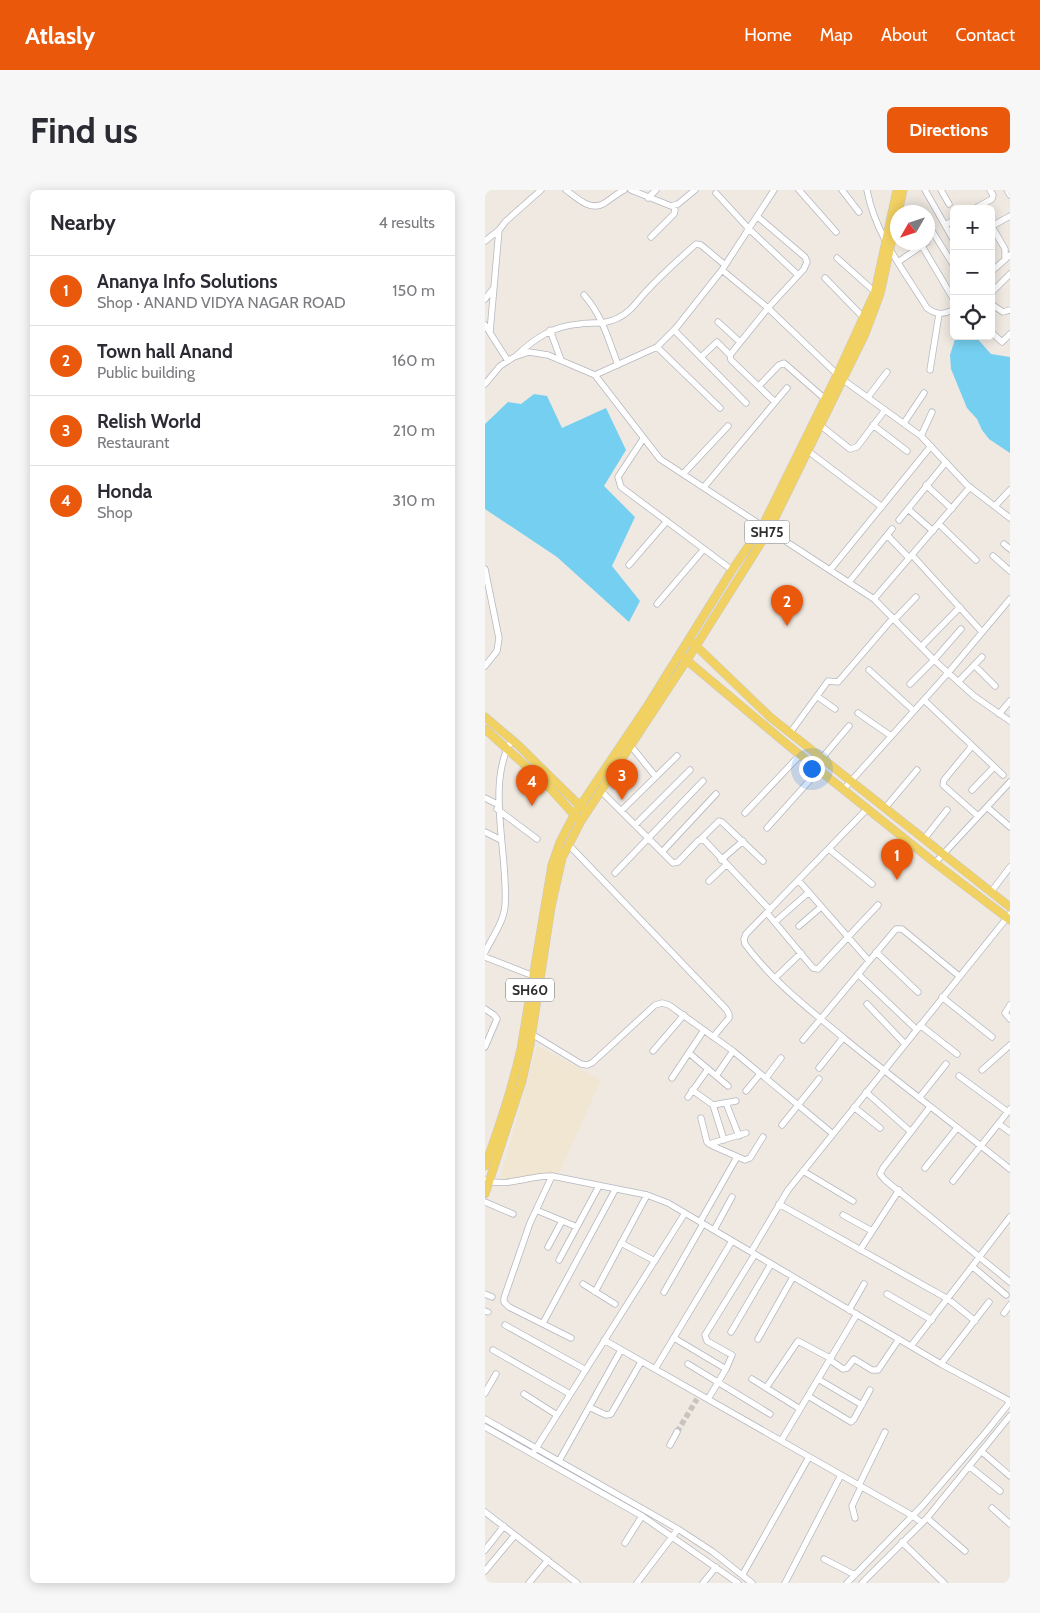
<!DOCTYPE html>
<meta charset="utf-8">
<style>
:root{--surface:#fff;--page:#f7f7f7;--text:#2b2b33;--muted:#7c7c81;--line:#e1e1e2;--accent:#ea580c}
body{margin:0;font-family:Cabin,sans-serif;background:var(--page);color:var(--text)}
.controls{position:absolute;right:15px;top:15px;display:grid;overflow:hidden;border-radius:8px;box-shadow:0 2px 12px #0003}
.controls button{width:45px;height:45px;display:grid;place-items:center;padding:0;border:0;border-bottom:1px solid var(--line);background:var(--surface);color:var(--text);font:25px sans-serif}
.compass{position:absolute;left:405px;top:15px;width:45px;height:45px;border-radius:50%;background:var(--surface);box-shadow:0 2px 12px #0003;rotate:231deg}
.you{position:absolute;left:326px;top:578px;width:18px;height:18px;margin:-12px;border:4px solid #fff;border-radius:50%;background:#1a73e8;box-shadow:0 0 0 8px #1a73e833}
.badge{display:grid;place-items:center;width:32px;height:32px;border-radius:50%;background:var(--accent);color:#fff;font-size:16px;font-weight:700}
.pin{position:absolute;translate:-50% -41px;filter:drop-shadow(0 1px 2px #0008)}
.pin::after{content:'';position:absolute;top:26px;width:18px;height:15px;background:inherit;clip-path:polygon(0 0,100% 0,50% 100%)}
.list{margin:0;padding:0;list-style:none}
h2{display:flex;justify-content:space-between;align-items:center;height:65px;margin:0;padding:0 20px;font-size:21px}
h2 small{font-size:16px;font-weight:400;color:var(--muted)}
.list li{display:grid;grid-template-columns:32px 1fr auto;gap:15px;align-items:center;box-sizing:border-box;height:70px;padding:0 20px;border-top:1px solid var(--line)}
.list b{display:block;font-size:19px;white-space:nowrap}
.list p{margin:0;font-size:16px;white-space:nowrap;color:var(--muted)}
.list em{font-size:16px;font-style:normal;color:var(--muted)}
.icon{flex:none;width:28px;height:28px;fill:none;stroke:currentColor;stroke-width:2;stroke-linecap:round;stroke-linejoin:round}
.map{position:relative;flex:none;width:525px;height:1393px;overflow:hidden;border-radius:8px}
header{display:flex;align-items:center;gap:30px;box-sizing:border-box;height:70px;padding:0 25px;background:var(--accent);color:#fff}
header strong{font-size:24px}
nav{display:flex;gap:28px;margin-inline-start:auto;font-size:18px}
.intro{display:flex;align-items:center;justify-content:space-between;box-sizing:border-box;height:120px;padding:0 30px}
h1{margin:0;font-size:35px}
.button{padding:12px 22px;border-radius:8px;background:var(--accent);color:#fff;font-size:18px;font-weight:700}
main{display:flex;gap:30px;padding:0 30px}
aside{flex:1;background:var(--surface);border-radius:8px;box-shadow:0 2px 12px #0003}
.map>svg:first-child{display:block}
.education{fill:#f0e6d1}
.water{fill:#75cff0}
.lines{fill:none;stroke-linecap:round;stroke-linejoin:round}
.minor-tunnel{stroke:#c8c4bd;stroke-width:5.5;stroke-dasharray:5.5 3;stroke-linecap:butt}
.minor-casing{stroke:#b4b7c1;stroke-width:7}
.major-casing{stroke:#c9c9c9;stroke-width:9}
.minor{stroke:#fff;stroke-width:5.5}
.major{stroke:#f2d163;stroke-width:8}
.labels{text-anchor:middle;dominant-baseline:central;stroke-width:4;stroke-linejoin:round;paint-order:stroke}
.shield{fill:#fff;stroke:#6d6d6d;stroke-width:1}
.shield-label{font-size:14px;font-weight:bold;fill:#2e2e2e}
</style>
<header>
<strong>Atlasly</strong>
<nav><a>Home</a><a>Map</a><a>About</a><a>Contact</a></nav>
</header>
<div class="intro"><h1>Find us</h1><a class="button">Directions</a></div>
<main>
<aside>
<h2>Nearby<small>4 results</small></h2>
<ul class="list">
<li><span class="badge">1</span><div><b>Ananya Info Solutions</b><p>Shop · ANAND VIDYA NAGAR ROAD</p></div><em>150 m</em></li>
<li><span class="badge">2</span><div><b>Town hall Anand</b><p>Public building</p></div><em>160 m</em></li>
<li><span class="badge">3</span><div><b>Relish World</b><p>Restaurant</p></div><em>210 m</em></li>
<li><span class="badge">4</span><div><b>Honda</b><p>Shop</p></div><em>310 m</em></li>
</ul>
</aside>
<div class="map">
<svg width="525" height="1393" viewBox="0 0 525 1393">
<rect width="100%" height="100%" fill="#efe9e1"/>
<!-- education -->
<path class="education" d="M52 856 116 890 74 983 15 990Z"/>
<!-- water -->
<path class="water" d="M471 146H490L506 164 525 167V263L504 249 497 240 492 229 482 218 466 179 465 165Z
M49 204 62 206 77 238 121 218 141 260 119 296 150 327 127 376 155 411 144 432 72 367 0 319V234L23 212 36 214Z"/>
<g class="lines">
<!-- minor-tunnel -->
<path class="minor-tunnel" d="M192 1242 212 1209"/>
<defs>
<path id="minor" d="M81 0C91 7 104 21 118 14 125 10 131 4 139 0
M146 0 186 16 193 14 210 0
M314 0 351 42
M357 0 374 22
M382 0C390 44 419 81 442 118 451 125 459 125 469 119
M440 0 469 51
M456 0 464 14
M522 0 525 5
M231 3 264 39 313 85
M163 8 171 0
M489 19 507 9 508 5 505 0
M273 27 320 67 322 72 319 79 283 118 245 165 246 170 290 212
M442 33 469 76
M460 35 469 30
M506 35 520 59V69
M507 36 525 26
M166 47 189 24 190 20 189 16
M0 51 14 40
M437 56 469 110
M352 68 390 102
M413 72 442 52
M237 80 283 118 357 189 436 246 482 295 525 328
M506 82 525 65
M340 88 378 127
M506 103 525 84
M99 105C117 125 124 151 133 175
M0 109 8 99
M506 114 518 122 525 120
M233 132 255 152
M0 135 23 171
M65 140 76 170
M189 140 261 213
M5 142 14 40 21 31 56 0
M506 142 517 152 525 144
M172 157 235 218
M31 166C50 148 68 136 95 134 108 132 120 135 133 128 144 123 150 114 158 105 174 87 193 70 211 54L216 55 240 75
M216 167 232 152 245 165
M445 180 454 124
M110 185 172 157 191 138 237 80 289 0
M0 194 15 176 29 167 44 162 63 165 110 185 175 269 389 409 449 470 489 506 525 531
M274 196 294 175 299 173 340 209
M383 207 402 182
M419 233 439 203
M335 235 365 259 372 257 400 220
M388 235 422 261
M436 246 447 222
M158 249 133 287 136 297 247 380
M323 261 397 317
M198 284 243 236
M441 295 467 319
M219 297 302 198
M510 316 525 300
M423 319 448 341
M414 330 461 272
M454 334 491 370
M402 345 424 368
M519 354 525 359
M427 365 497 442
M508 366 525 381
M144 375 182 331
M0 379 14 448 12 461 0 476
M345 380 446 256
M364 392 407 339
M389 409 485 297
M172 414 219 359
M409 430 431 407
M436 457 475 417
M489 475 510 496
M384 480 429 521
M473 492 497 467
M425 494 449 470 476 439
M333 507 350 519
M439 510 518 585
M373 523 406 546
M514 524 525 511
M305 543 343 491 353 492 408 428
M146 556 171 587
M487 556 459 590 458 595 493 626
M337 568 364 536
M358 600 463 483 525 409
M487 600 509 577
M116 601 188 673 193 672 213 651 216 649 220 651 285 720
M0 608 12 614
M502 617 525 637
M400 618 432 580
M12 619 52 649
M382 619 261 744 259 749 260 754C287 791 325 820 360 849 414 893 470 935 525 979
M136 621 192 566
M260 623 315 565
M150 635 205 580
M282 638 334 580
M0 642 16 650
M216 649 234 631 237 632 278 671
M439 649 462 620
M83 654 241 819 244 824V828L228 847
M344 659 387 694
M177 662 231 604
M236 670 258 651
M450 673 525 592
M130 683 218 591
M224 691 241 675
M314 691 384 771
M506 702 525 677
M282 723 328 778 333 779 393 715
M290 732 324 702
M314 736 336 717
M0 762C7 748 19 731 20 716 24 666 0 592 27 550
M391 762 433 802
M0 767 51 787
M373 784 431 839
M290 788 316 763
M457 807 507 847
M382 814 420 854
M525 815 520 823 525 829
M0 819 9 825 12 829 0 857
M435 835 472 864
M45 843 96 874 102 875 107 873 170 815 177 813 184 815 248 861 348 944
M318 850 411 739H417L474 786
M168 861 199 825
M204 863 243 896
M334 878 358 848
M497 880 525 855
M231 886 248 861
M474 886 523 922
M187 888 219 840
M281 888 296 868
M207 900 228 915 251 911
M261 901 275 884
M381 902 426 942
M203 907 223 879
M434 908 461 874
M241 913 254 946
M228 915 239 950
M369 917 395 938
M445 917 398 978 395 984 400 990 525 1092
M216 928 222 952 228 956 260 970 265 968 278 947
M514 934 525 942
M297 935 334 889
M224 954 261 943
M440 978 472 938
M318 981 368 1011
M67 986 45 1033 19 1108V1112L24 1117 86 1148
M0 990C21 998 45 985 67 986L162 1005 183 1013 456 1174 525 1211
M468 991 525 919
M0 1012 28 1024
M294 1014 463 1109 490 1131
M51 1020 92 1037
M358 1025 387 1041
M215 1032 252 967
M229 1040 247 1007
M136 1053 170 1071
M63 1057 77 1031
M375 1060 414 1000
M266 1062 303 1000 525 724
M74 1070 114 996
M488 1077 521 1105
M98 1094 130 1114
M110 1102 162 1005
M179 1102 218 1034
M0 1104 7 1107
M402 1104 447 1130
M364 1120 379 1094
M0 1121 3 1122
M519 1123 525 1115
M58 1133 130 1000
M20 1135 101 1180
M246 1142 286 1074
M189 1148 241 1179
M273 1149 308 1087
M119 1150 428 1326 437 1333
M426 1156 525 1027
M8 1160 85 1204
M345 1170 358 1179 362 1178 369 1169 387 1180H393L414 1149
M203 1174 285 1224
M456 1174 504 1112
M170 1179 247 1051
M267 1189 315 1219
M333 1189 377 1215
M281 1198 313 1151 345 1168
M0 1203 11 1184
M39 1204 72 1225
M323 1206 366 1232 369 1229 385 1200
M223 1209 241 1179 247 1165 222 1151 220 1145 270 1064
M104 1217 121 1225 126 1224 156 1172
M0 1229 193 1339 228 1362 267 1393
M0 1237 157 1326 253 1393
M296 1251 372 1124
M185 1255 192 1242
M50 1260 200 1023
M496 1261 525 1286
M74 1271 136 1160
M484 1276 515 1301
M374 1295 400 1242
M507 1318 525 1334
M0 1322 92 1393
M370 1328 367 1316 376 1297
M442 1328 480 1361
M417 1352 459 1393
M140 1353 157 1326
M0 1360 19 1336
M339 1369 370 1385
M0 1381 30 1345
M258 1384 324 1267
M44 1393 63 1370
M152 1393 193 1339
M218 1393 231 1377
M300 1393 356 1285
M362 1393 438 1315 501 1242 525 1212
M377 1393 442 1328 525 1226"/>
<path id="major" d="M413 22 418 0
M208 453 285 527 525 717
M199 468 304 556 450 673 525 730
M0 527 33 555 97 618
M0 539 63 596 92 628
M0 976C14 938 27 899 36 859L67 675 75 652 89 625 163 515 247 380 278 335 352 185 390 102 412 0
M0 1004 37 891 45 855 66 717 77 668 96 631 211 456 284 340 380 144 395 104 412 26"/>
</defs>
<!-- minor casing -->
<use href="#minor" class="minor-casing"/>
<!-- major casing -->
<use href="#major" class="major-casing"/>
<!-- minor -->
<use href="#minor" class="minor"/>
<!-- major -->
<use href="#major" class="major"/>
</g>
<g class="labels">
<!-- shield labels -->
<g class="shield">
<rect x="259.5" y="330.5" width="45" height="23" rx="4"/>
<rect x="21" y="788.5" width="48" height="23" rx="4"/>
</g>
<g class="shield-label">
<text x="282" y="342">SH75</text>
<text x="45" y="800">SH60</text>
</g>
</g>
</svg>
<div class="controls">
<button>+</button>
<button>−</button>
<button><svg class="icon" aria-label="locate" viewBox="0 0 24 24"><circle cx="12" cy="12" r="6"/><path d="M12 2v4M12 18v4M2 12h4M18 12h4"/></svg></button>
</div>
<svg class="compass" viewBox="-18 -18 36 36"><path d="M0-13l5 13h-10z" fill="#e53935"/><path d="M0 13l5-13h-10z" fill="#7c7c81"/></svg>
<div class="you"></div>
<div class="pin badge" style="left:412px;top:690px">1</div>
<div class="pin badge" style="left:302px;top:436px">2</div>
<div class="pin badge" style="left:137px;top:610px">3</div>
<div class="pin badge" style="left:47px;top:616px">4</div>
</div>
</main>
